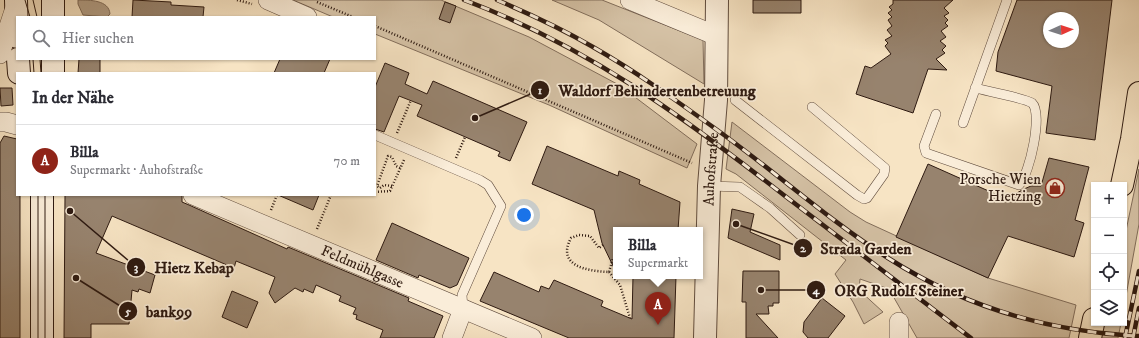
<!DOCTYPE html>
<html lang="de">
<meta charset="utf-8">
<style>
:root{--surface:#fff;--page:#f2f2f3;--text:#2b2b33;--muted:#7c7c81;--line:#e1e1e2;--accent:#8f2418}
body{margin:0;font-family:"IM FELL DW Pica",serif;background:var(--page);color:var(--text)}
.controls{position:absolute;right:12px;bottom:12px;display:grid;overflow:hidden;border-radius:0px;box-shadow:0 1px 3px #0004}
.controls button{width:36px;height:36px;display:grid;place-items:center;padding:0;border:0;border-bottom:1px solid var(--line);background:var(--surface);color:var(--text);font:20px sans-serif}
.compass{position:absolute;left:1043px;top:12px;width:36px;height:36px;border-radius:50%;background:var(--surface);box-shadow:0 1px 3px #0004;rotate:87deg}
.you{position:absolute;left:524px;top:215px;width:14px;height:14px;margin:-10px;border:3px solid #fff;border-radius:50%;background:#1a73e8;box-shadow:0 0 0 6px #1a73e833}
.badge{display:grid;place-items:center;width:26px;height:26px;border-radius:50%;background:var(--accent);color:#fff;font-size:13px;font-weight:700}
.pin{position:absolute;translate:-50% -33px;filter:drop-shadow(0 1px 2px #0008)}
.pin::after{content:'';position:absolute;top:21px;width:14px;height:12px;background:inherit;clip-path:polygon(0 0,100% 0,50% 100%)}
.popup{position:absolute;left:613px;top:227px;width:90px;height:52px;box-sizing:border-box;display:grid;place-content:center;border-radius:0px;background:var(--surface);filter:drop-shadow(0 1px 3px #0005);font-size:13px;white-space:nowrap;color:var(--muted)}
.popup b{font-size:15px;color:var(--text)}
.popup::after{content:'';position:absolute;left:50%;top:100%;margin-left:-8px;border:8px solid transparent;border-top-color:var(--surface)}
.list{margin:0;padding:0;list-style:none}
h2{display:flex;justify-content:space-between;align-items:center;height:52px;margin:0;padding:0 16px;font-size:17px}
h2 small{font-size:13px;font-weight:400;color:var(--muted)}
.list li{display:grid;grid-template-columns:26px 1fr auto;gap:12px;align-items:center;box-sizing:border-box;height:72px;padding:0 16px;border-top:1px solid var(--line)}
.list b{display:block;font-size:15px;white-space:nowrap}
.list p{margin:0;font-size:13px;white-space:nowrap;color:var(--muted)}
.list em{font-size:13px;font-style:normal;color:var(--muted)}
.icon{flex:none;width:22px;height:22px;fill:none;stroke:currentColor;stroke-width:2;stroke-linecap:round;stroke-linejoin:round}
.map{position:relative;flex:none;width:1139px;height:338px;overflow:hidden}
.search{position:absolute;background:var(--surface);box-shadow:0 1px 3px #0004;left:16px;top:16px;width:360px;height:44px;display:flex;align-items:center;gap:10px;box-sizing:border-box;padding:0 14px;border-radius:0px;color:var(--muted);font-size:15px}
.panel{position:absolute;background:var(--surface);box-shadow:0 1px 3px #0004;left:16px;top:72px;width:360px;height:124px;border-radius:0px}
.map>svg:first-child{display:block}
.green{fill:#d5c2a6;stroke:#826e5c}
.water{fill:#b39f87;stroke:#7e6a58}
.building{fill:#97836e;stroke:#2e1a11;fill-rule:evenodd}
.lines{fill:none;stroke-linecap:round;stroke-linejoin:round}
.service-casing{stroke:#604c3e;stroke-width:10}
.minor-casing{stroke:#604c3e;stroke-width:20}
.tertiary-casing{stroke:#604c3e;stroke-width:24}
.secondary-casing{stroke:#2e1a11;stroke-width:24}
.primary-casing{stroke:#2e1a11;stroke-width:24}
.path{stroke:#2e1a11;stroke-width:2.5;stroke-dasharray:1 2;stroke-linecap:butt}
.service{stroke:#faedd9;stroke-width:9}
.minor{stroke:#faedd9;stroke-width:19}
.tertiary{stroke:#faedd9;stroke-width:22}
.secondary{stroke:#faedd9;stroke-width:22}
.primary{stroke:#f7e4c4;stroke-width:22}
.tram{stroke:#2e1a11;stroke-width:1}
.rail-casing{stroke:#2e1a11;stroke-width:4.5}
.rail{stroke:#faedd9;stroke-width:3;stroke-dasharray:9;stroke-linecap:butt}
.labels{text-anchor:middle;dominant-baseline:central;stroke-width:3.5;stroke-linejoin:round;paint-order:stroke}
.street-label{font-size:15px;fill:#2e1a11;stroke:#faedd9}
.poi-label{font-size:15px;fill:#2e1a11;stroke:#faedd9;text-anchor:end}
.leader{fill:none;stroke:#2e1a11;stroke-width:1.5}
.callout-dot{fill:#2e1a11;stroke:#faedd9;stroke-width:1.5}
.mark-label{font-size:12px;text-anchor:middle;font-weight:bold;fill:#fff}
.callout-label{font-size:16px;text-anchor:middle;font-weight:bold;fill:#2e1a11;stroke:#faedd9;stroke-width:3.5;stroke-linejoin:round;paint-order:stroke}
</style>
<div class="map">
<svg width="1139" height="338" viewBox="0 0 1139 338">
<rect width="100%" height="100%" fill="#f7e4c4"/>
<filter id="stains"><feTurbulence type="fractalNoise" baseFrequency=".005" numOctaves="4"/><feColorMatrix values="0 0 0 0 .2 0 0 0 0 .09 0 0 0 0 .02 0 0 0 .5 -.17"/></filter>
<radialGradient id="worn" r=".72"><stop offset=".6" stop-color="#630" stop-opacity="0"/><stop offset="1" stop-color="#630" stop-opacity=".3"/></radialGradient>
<!-- green -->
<path class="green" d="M293 0H441L529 37 619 85 697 144 687 168 549 105 375 34V17H333Z
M552 0H602L703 40 704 84 599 20Z
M732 122 850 212 866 222 988 278 1076 305 1069 338H917L889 289 860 279 859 290 883 312 864 324 853 302 835 274 846 260 736 174 726 169Z
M1139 169V224L1124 307V240Z
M1100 323H1121L1118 338H1097Z"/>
<!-- water -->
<path class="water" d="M78 0C90 0 109 0 110 14L107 17 83 15 78 4Z"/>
<!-- building -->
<path class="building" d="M133 0 171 2V5L204 7 203 17H132Z
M753 0H801V13H753Z
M893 0H953L944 8 949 13 944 16 948 20 945 23 948 26 941 31 946 37 940 41 946 46 942 50 945 53 936 59 947 70 928 69 913 113 856 94 865 66 871 68 891 54 885 46 888 43 885 40 892 36 887 30 892 26 888 20 892 17 888 13 892 10 889 7 893 4Z
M1017 0H1112L1095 140 1046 133 1052 86 996 71 998 52ZM1049 18H1073V42H1049Z
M445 2 456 6 450 23 439 19Z
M79 59H100V73H78Z
M280 59H330L324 73H274Z
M385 63 409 73 405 84 427 94 433 81 527 122 510 161 498 156 500 152 417 116 422 105 399 96 384 132 375 129V87Z
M0 88H12L13 105 1 106Z
M4 136 17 139V195H20V338H0V143Z
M547 146 618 176 619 171 640 180 639 184 680 202 678 230H616V272L602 243 594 210 532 184Z
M1049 158 1089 167 1075 220 1084 223 1074 257 1008 236 988 278 896 237 928 164 1011 201 1015 194 1024 189 1031 186H1041Z
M65 195H182V202L189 205 287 249 288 247 409 298 408 301 443 316 434 338H380L383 330 356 319 357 315 353 314 356 308 339 301 341 296 316 285 313 293 304 289 303 292 295 288 275 303 269 293 275 277 236 261 234 268 112 216 96 253 155 275 150 293 139 289 138 292 132 290 129 324H91V338H64Z
M278 195H319L313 210Z
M732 209 754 214 750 232 780 245V260L728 238Z
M392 223 469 258 457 285 450 288 419 275 418 278 376 260Z
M743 271H779V303H773V306H768L769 314H756L778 338H746V302H742Z
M494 272 539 292 541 286 549 289 554 280 603 301 601 306 632 319 633 276H676L674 338H569L480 301Z
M232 291 258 302 247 328 222 317Z
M822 298 845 316 828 338H808L803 332 804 322Z"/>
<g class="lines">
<defs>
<path id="service" d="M735 100 857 195 864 199 867 198 884 174 885 168 812 107
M936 114 924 146 926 153 1019 185C1030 174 1043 113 1032 103 1025 98 986 91 975 88
M963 123 1007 0
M375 135 480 180 488 185 501 206 462 295 463 309
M709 186 740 187 770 208 800 235"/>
<g id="minor">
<path d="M268 0 307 17"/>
<path d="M630 0 717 36"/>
<path d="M0 54 14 11"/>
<path d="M0 122H6L17 125"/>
<path id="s1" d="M193 195 532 338"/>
<path d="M899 322V338"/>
<path d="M452 338 463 309"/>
</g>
<g id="tertiary">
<path id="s2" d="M705 338 709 186 716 100 717 0"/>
</g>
<path id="secondary" d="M16 0 17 37
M53 0V17
M18 59 19 73
M53 59V73
M42 195V338"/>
<path id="primary" d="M1122 185 1132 139 1139 93
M1090 338 1094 319"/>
</defs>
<!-- service casing -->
<use href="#service" class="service-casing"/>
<!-- minor casing -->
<use href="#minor" class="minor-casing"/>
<!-- tertiary casing -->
<use href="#tertiary" class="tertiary-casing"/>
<!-- secondary casing -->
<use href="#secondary" class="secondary-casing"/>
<!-- primary casing -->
<use href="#primary" class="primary-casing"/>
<!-- path -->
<path class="path" d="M237 0 252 4
M317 2 353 17
M375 26 692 163
M397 133 411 100
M456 158 465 137
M392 186 384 185 380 188 377 186 388 156 392 157 396 166 400 168
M375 192 390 191 404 160
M271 210 277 195
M317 229 331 195
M603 245 599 248 590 236 579 235 571 238C556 266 587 271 609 272L613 258
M609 272 620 285 630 318"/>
<!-- service -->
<use href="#service" class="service"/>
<!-- minor -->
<use href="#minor" class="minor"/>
<!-- tertiary -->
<use href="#tertiary" class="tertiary"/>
<!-- secondary -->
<use href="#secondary" class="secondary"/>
<!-- primary -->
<use href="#primary" class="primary"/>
<!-- tram -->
<path class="tram" d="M25 0 30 17
M33 0 37 17
M33 59 34 73
M40 59 41 73
M45 195V338
M38 338V195"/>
<defs>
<path id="rail" d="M464 0C587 46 682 116 785 196 847 243 909 291 971 338
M497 0C530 14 562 29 593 47 635 71 674 99 713 127 772 169 827 219 888 258 963 306 1049 332 1139 336
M1125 338 1139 271
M1133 338 1139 308"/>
</defs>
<!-- rail casing -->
<use href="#rail" class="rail-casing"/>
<!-- rail -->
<use href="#rail" class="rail"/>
</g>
<!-- icons -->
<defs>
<symbol id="shop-ring" viewBox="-11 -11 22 22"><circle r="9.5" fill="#faedd9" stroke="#8f2418" stroke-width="1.5"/><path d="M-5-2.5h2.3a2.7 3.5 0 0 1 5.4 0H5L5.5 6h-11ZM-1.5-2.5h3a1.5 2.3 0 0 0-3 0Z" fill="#8f2418"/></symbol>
</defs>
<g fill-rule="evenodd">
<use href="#shop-ring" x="1044" y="177" width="22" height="22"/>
</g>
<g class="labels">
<!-- street labels -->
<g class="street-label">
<text stroke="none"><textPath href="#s2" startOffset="169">Auhofstraße</textPath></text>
<text stroke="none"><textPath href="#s1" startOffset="184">Feldmühlgasse</textPath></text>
</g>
<!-- poi labels -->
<g class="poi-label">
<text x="1041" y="179">Porsche Wien<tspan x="1041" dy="17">Hietzing</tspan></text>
</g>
</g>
<!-- callouts -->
<path class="leader" d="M475 118L540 90M736 224L803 248M70 211L136 267M761 290L816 290M76 278L128 311"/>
<g class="callout-dot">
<circle cx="475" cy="118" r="4"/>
<circle cx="736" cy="224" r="4"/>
<circle cx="70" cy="211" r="4"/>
<circle cx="761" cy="290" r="4"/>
<circle cx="76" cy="278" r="4"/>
<circle cx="540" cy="90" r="10"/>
<circle cx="803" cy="248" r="10"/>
<circle cx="136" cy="267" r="10"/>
<circle cx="816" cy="290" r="10"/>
<circle cx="128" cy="311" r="10"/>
</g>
<g class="mark-label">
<text x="540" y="94">1</text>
<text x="803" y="252">2</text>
<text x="136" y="271">3</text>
<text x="816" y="294">4</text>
<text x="128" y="315">5</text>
</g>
<g class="callout-label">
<text x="657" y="96">Waldorf Behindertenbetreuung</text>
<text x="866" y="254">Strada Garden</text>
<text x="194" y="273">Hietz Kebap</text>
<text x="899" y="296">ORG Rudolf Steiner</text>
<text x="169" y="317">bank99</text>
</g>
<rect width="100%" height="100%" filter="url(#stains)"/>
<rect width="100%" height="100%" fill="url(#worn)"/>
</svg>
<div class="controls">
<button>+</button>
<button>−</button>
<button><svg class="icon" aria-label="locate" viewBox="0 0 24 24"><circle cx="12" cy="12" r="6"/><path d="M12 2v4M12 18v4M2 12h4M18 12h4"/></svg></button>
<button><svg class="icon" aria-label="layers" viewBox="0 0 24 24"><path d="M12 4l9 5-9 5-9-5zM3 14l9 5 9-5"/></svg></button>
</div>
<svg class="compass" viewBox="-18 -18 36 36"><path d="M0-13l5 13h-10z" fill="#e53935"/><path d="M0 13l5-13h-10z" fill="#7c7c81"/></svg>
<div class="you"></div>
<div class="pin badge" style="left:658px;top:325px">A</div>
<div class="popup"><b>Billa</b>Supermarkt</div>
<div class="search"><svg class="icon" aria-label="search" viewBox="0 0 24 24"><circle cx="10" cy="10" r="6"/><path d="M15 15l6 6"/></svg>Hier suchen</div>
<section class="panel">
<h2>In der Nähe<small></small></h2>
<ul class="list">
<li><span class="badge">A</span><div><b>Billa</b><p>Supermarkt · Auhofstraße</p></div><em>70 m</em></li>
</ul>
</section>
</div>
